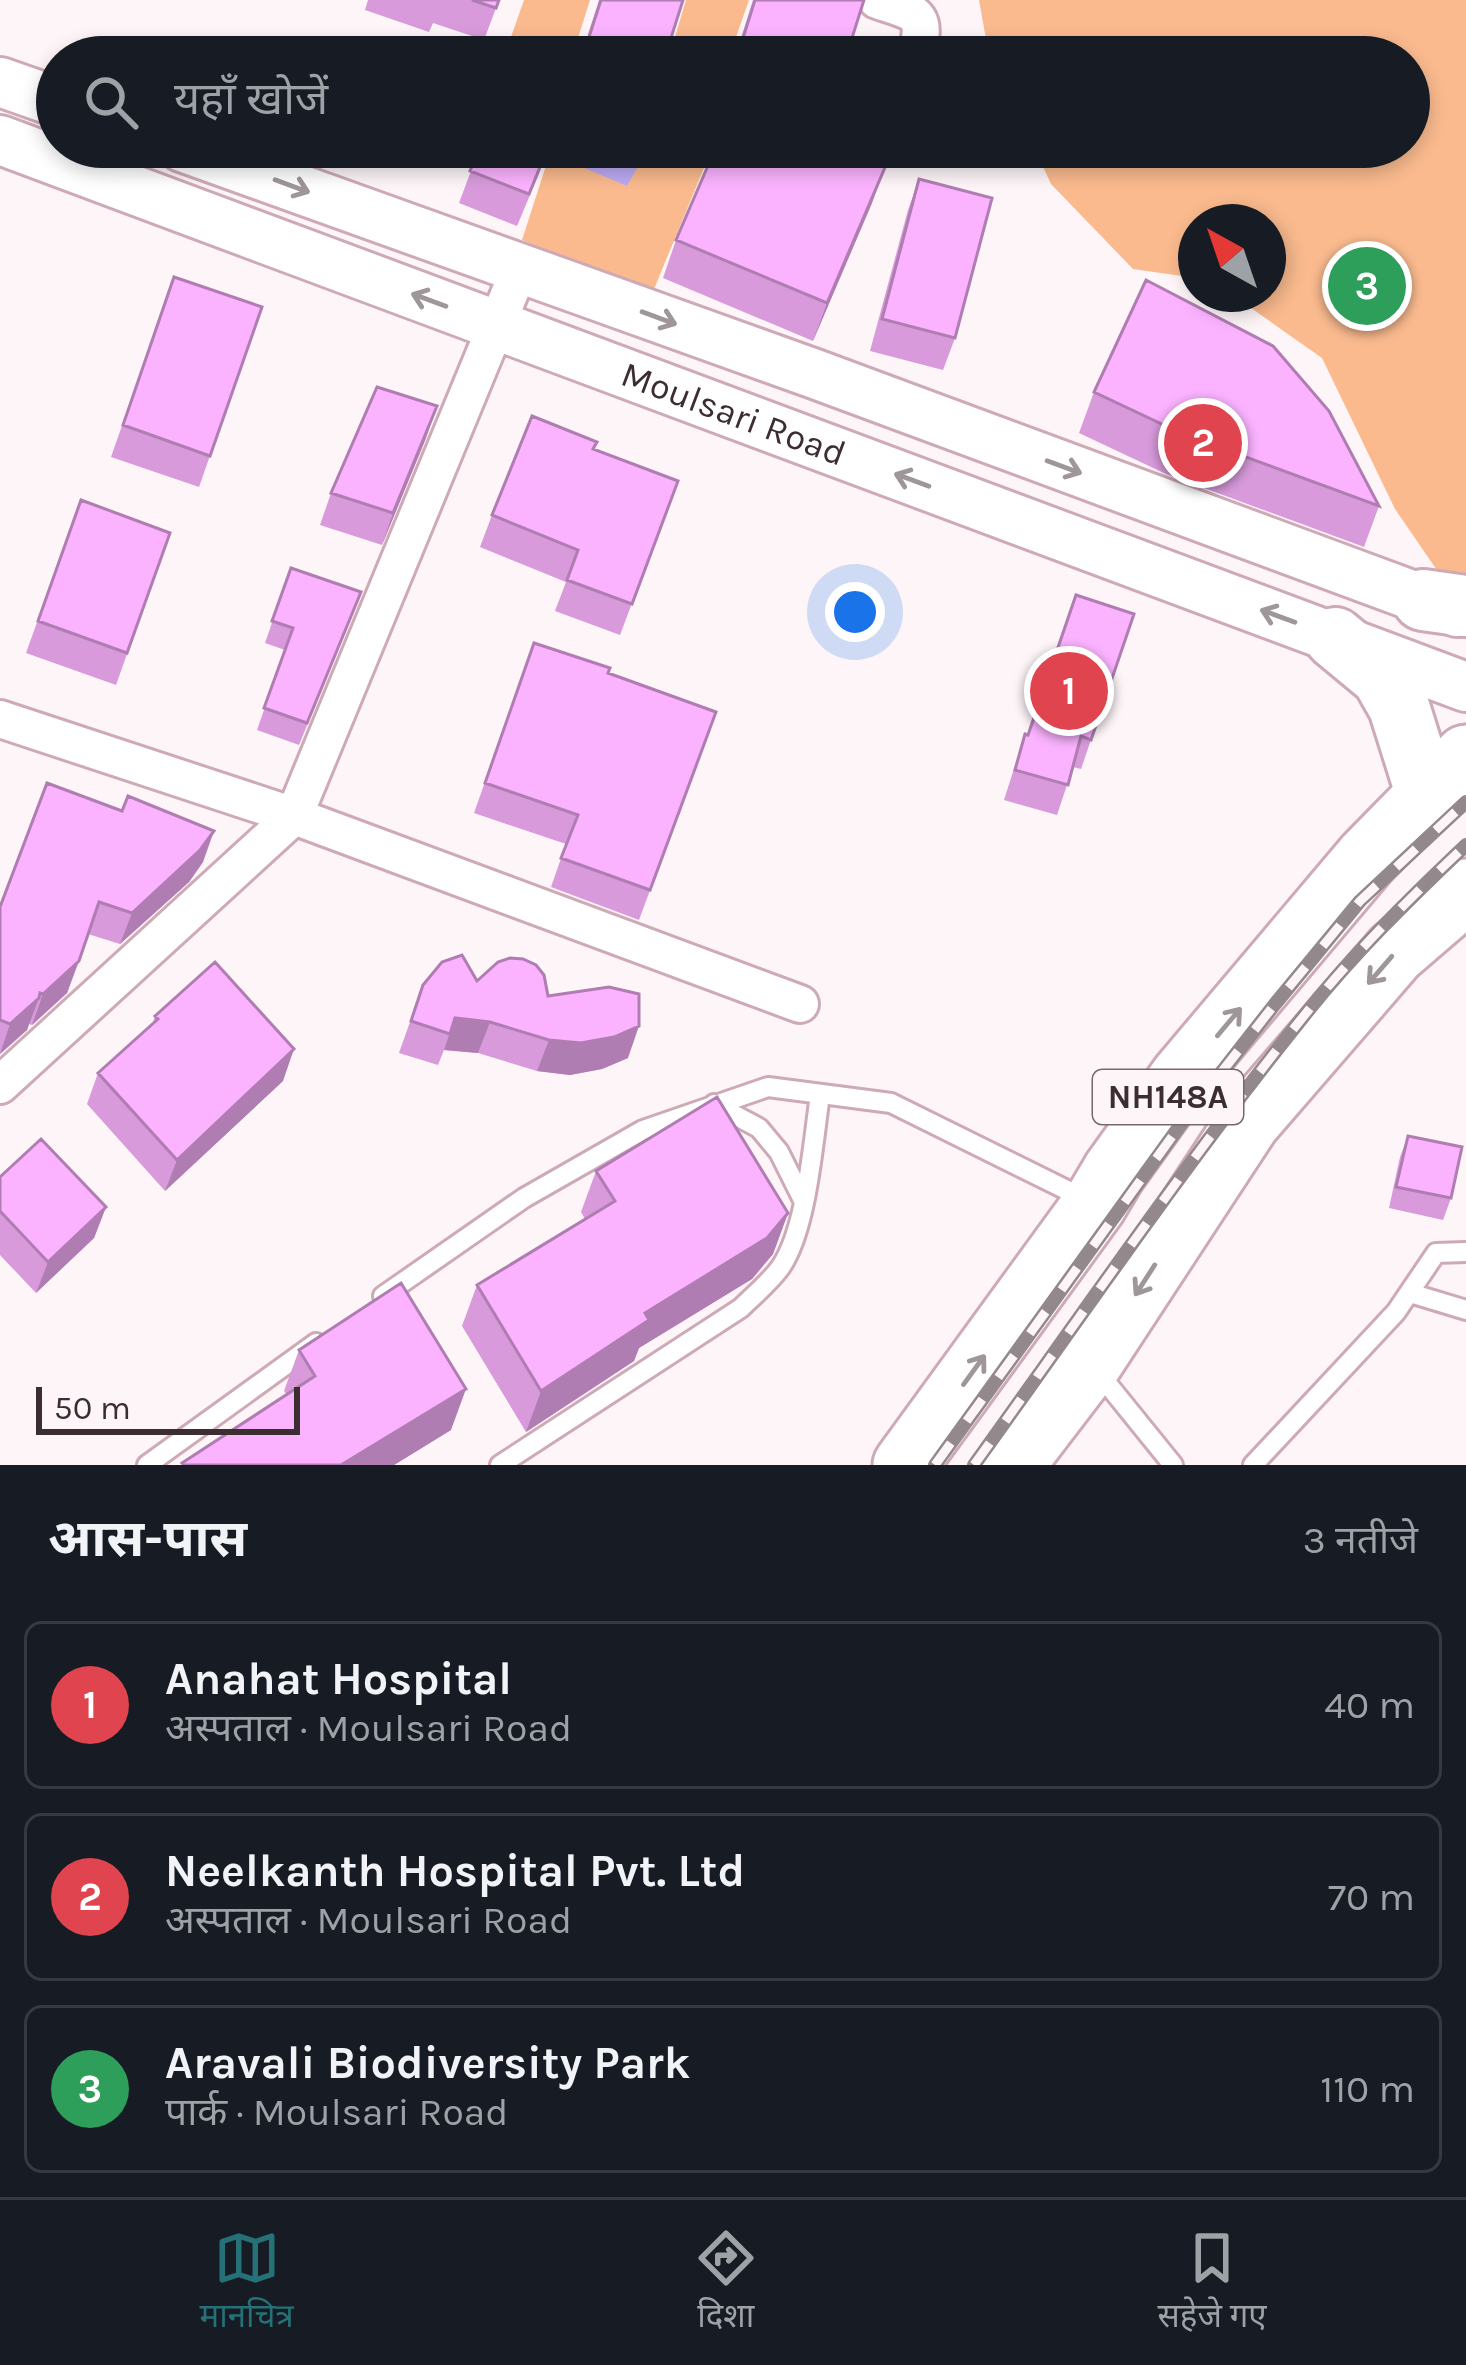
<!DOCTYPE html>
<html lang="hi">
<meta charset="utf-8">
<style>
:root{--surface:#171b24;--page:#242831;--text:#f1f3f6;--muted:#9ea1a6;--line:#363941;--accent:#267077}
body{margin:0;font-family:Karla,"Noto Sans Devanagari",sans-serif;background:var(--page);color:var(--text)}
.compass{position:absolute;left:1178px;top:204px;width:108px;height:108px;border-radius:50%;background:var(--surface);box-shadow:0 6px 18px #0003;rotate:320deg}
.scale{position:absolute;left:36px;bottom:30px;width:264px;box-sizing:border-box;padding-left:12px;border:6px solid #3c2d32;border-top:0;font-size:33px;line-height:42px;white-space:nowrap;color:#3c2d32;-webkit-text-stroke:9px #fdf5f8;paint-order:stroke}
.you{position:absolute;left:855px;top:612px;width:42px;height:42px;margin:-30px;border:9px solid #fff;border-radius:50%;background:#1a73e8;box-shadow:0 0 0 18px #1a73e833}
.badge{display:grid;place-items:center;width:78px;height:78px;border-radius:50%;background:var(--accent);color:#fff;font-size:39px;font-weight:700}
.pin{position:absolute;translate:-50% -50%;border:6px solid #fff;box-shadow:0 3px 12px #0006}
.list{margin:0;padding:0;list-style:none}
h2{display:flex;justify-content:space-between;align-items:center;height:156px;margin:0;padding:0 48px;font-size:51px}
h2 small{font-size:39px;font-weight:400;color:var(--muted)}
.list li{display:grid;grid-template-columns:78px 1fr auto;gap:36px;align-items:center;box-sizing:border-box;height:168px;margin:0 24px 24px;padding:0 24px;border:3px solid var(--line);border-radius:18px}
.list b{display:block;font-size:45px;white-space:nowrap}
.list p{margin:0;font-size:39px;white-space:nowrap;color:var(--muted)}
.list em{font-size:39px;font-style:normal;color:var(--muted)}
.icon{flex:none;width:66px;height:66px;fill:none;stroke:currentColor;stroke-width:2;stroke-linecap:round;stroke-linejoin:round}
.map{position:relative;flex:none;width:1466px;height:1465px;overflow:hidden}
.search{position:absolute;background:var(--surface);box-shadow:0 6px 18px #0003;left:36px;right:36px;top:36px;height:132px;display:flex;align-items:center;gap:30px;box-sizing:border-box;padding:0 42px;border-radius:66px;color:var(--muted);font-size:45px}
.sheet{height:732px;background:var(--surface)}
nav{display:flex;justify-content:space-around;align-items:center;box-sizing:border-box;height:168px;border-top:3px solid var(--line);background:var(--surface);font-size:33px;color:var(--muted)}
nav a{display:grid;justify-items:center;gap:6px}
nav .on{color:var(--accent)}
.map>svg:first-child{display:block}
.green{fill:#faba8e}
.water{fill:#bdabf3}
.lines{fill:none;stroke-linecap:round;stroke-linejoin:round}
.service-casing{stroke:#cea9b6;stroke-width:24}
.minor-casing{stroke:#cea9b6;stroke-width:42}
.tertiary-casing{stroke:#cea9b6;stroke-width:54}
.primary-casing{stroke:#cea9b6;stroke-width:66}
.trunk-casing{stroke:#cea9b6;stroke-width:69}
.service{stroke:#fff;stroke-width:18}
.minor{stroke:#fff;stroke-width:36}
.tertiary{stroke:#fff;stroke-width:48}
.primary{stroke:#fff;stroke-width:60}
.trunk{stroke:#fff;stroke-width:63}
.rail-casing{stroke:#93888c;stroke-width:14}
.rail{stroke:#fdf5f8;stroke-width:9;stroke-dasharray:27;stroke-linecap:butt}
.wall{fill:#d89adb}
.shaded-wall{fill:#b07db2}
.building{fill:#fbb3ff;stroke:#b07db2;stroke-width:3}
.oneway{stroke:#9e9698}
.labels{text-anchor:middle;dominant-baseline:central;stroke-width:9;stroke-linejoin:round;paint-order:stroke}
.shield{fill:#fdf5f8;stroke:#76696d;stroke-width:3}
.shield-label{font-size:33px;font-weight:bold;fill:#3c2d32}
.street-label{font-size:36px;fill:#3c2d32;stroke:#fdf5f8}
</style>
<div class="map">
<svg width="1466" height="1465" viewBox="0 0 1466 1465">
<rect width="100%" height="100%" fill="#fdf5f8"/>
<!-- green -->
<path class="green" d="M524 0H590L572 57H504Z
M686 0H749L729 57H669Z
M979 0H1466V582L1443 579 1395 509 1322 358 1231 294H1268V222H1196V278L1133 269 1051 184 1034 147H1409V57H993L987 45Z
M552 147H665L706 163 652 294 522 240Z"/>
<!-- water -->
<path class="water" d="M576 147H613L642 159 627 186 570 162Z"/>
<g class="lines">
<defs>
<path id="service" d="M714 1104 759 1128 779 1152 804 1202
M1410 1293 1466 1310
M383 1296 524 1198 643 1130 768 1087 891 1103 1085 1199
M1097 1371 1173 1465
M147 1465 316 1343
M500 1465 741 1308C754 1295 769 1283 780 1268 807 1230 813 1142 820 1095
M1253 1465 1396 1312 1436 1253 1466 1252"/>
<path id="minor" d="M877 0C915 13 930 12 915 57
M0 719 294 816 800 1004
M0 1085 294 816 520 268"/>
<g id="tertiary">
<path d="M0 82 57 102"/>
<path id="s1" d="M0 140 1466 687"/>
<path d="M182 147 815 374 1457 612"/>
</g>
<path id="primary" d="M1423 600 1466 606
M1335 638 1382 677 1399 707 1427 796"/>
<path id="trunk" d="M905 1465 1095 1204 1114 1172 1183 1076 1367 858 1466 757
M1012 1465 1090 1363 1248 1122 1395 952 1466 891"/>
</defs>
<!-- service casing -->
<use href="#service" class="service-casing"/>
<!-- minor casing -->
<use href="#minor" class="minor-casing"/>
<!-- tertiary casing -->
<use href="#tertiary" class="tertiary-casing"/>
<!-- primary casing -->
<use href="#primary" class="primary-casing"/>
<!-- trunk casing -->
<use href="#trunk" class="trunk-casing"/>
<!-- service -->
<use href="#service" class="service"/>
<!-- minor -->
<use href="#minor" class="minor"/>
<!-- tertiary -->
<use href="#tertiary" class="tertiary"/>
<!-- primary -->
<use href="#primary" class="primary"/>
<!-- trunk -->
<use href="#trunk" class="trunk"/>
<defs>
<path id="rail" d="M935 1465 1184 1120 1275 1004 1360 901 1466 802
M974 1465C1082 1315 1187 1161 1303 1017 1352 955 1409 899 1466 845"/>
</defs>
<!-- rail casing -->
<use href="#rail" class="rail-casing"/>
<!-- rail -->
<use href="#rail" class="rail"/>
</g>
<!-- wall -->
<path class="wall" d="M368 0H499L484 40 433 23 429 32 365 10Z
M599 0H683L665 57H581Z
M753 0H864L846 57H735Z
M465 147H550L517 226 459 203 475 160 462 154Z
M919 179 955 338 943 370 870 351 908 210Z
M872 203 813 341 663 278 676 240Z
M174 277 262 307 199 487 111 457Z
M1094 392 1379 506 1364 547 1166 474 1079 433Z
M426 438 382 545 320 525 331 493Z
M594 450 678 481 620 635 555 611 566 582 480 547 492 515Z
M81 500 170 533 116 685 26 653Z
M291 568 361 592 299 745 257 730 285 650 265 643Z
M1134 614 1081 769 1073 767 1057 815 1004 800 1025 734 1028 735Z
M534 643 608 673 716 712 639 920 551 887 566 844 474 813Z
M203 862 189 882 120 944 88 934 67 993 32 1025 29 1024 27 1030 0 1054V907Z
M477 981 548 996 628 1058 602 1069 570 1075 537 1071 478 1053 444 1050 438 1065 399 1053 423 985Z
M155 1016 283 1081 165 1191 87 1104 98 1073 152 1025Z
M1408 1136 1451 1198 1443 1220 1389 1208 1400 1157Z
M596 1171 788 1213 773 1254 752 1279 639 1348 634 1361 526 1432 462 1326 477 1285 585 1219 581 1212Z
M0 1177 106 1207 94 1238 36 1293 0 1255Z
M299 1350 451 1430 394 1465H181L287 1395 284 1391Z"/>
<!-- shaded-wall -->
<path class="shaded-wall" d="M886 165 872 203 813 341 827 303Z
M437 406 426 438 382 545 393 513Z
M214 831 203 862 189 882 120 944 132 913Z
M79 961 67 993 32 1025 43 994Z
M39 998 27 1030 0 1054 10 1024Z
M455 1018 490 1022 478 1053 444 1050Z
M639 1026 628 1058 602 1069 570 1075 537 1071 549 1040Z
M294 1049 283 1081 165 1191 177 1160Z
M106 1207 94 1238 36 1293 48 1262Z
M788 1213 773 1254 752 1279 639 1348 634 1361 526 1432 541 1391 645 1313Z
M466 1389 451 1430 394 1465H341Z"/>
<!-- building -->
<path class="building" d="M472 0H499L496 8Z
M601 0H683L665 57H620L586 46Z
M755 0H864L846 57H737Z
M480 147H548L529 194 470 171Z
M716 147H842L886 165 827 303 676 240Z
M919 179 992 198 955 338 882 319Z
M174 277 262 307 210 456 123 425Z
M1146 280 1273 346 1329 411 1379 506 1181 433 1094 392Z
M377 387 437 406 393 513 331 493Z
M532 416 597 442 593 449 678 481 632 604 567 580 578 550 492 515Z
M81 500 170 533 127 653 38 621Z
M291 568 361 592 307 723 264 708 293 628 272 621Z
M1076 595 1134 614 1091 740 1081 736 1068 785 1015 770 1025 734 1028 735Z
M534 643 610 668 608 673 716 712 650 890 561 858 578 815 485 783Z
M47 783 122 811 128 796 214 831 200 850 132 913 99 902 79 961 43 994 40 993 39 998 10 1024 0 1020V907Z
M462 955 477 981 498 962 510 958 523 959 536 965 544 975 548 996 609 987 639 994V1026L614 1037 581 1043 549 1040 490 1022 455 1018 450 1034 411 1021 423 985 442 962Z
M215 962 294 1049 177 1160 98 1073 158 1019 155 1016Z
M717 1097 788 1213 767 1238 645 1313 649 1320 541 1391 477 1285 615 1201 596 1171Z
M1408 1136 1462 1147 1451 1198 1396 1187Z
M41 1139 106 1207 48 1262 0 1211V1177Z
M401 1283 466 1389 341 1465H184L182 1463 315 1376 299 1350Z"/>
<!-- one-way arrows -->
<defs><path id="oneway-shaft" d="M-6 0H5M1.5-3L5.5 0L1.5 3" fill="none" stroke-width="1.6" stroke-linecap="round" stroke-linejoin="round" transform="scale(3)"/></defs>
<g class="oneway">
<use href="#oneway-shaft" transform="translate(292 186) rotate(20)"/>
<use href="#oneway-shaft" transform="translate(429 300) rotate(-160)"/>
<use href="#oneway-shaft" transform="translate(659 318) rotate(20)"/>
<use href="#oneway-shaft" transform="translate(1064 467) rotate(20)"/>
<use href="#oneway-shaft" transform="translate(912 480) rotate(-160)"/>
<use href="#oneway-shaft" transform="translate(1278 616) rotate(-160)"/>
<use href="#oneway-shaft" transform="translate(1380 970) rotate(131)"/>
<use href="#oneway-shaft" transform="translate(1229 1022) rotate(-50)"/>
<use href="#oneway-shaft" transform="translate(1145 1280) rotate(123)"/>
<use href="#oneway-shaft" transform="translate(974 1370) rotate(-54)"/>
</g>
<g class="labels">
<!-- shield labels -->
<rect class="shield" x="1093" y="1070" width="150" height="54" rx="9"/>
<g class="shield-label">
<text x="1168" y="1097">NH148A</text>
</g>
<!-- street labels -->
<g class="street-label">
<text stroke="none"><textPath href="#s1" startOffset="783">Moulsari Road</textPath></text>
</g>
</g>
</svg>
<svg class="compass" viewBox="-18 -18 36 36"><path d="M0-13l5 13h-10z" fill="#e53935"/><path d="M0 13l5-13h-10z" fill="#9ea1a6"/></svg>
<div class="scale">50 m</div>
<div class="you"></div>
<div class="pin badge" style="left:1069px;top:691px;background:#e0444e">1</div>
<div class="pin badge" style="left:1203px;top:443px;background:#e0444e">2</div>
<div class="pin badge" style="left:1367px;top:286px;background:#2e9e5b">3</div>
<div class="search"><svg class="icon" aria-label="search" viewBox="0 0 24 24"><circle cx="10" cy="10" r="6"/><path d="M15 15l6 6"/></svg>यहाँ खोजें</div>
</div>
<section class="sheet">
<h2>आस-पास<small>3 नतीजे</small></h2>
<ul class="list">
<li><span class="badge" style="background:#e0444e">1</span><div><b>Anahat Hospital</b><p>अस्पताल · Moulsari Road</p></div><em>40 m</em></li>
<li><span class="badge" style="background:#e0444e">2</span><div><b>Neelkanth Hospital Pvt. Ltd</b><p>अस्पताल · Moulsari Road</p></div><em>70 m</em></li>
<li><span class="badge" style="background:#2e9e5b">3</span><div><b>Aravali Biodiversity Park</b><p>पार्क · Moulsari Road</p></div><em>110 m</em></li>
</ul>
</section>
<nav>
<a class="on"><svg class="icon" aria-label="map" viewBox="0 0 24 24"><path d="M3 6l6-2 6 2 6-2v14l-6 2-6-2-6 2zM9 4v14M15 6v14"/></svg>मानचित्र</a>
<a><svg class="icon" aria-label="directions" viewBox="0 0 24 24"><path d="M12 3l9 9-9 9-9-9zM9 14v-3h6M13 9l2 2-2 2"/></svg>दिशा</a>
<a><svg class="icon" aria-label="saved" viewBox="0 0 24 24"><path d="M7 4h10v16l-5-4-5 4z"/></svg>सहेजे गए</a>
</nav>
